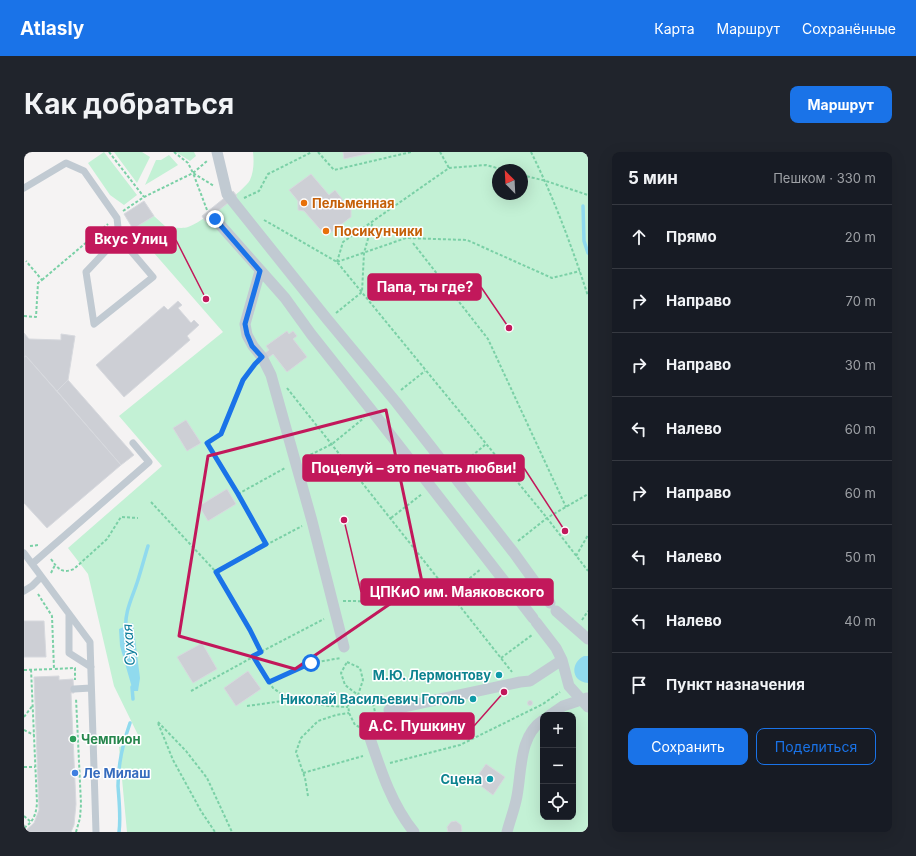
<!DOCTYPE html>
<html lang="ru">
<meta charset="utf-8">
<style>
:root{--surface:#171b24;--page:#20242c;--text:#f1f3f6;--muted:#9ea1a6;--line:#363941;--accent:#1a73e8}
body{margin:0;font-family:Inter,sans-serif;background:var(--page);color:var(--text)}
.controls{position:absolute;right:12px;bottom:12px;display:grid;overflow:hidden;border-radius:8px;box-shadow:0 4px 16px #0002}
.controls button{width:36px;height:36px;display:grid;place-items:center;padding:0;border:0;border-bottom:1px solid var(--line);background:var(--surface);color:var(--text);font:20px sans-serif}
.compass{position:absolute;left:468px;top:12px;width:36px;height:36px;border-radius:50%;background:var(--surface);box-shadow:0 4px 16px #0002;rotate:336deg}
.stop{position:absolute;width:12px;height:12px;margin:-9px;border:3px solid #1a73e8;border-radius:50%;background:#fff}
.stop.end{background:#1a73e8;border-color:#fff;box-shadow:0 1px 4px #0008}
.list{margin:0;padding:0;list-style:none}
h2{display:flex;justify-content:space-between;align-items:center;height:52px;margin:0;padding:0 16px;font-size:17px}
h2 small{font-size:13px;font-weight:400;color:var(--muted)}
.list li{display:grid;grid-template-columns:26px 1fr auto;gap:12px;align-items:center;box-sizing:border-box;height:64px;padding:0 16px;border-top:1px solid var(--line)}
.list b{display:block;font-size:15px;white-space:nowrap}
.list em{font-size:13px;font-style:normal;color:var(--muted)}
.actions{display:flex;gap:8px;padding:12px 16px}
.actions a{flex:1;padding:9px 0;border:1px solid var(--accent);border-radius:8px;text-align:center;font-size:14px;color:var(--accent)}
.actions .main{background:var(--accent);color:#fff}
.icon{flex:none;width:22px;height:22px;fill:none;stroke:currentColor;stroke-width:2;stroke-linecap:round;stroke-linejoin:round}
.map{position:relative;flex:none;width:564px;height:680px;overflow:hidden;border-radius:8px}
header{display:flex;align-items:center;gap:24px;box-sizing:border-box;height:56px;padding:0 20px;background:var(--accent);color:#fff}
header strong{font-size:19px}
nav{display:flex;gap:22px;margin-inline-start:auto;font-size:14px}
.intro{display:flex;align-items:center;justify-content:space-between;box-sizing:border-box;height:96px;padding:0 24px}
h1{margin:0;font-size:28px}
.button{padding:10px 18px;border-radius:8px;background:var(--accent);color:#fff;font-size:14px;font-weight:700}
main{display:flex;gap:24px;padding:0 24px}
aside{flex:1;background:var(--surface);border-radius:8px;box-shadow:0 4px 16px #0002}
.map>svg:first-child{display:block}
.green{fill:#c3f1d5;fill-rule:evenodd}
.water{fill:#90daee}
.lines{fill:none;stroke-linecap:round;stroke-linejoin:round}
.stream{stroke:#90daee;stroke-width:3.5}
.building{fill:#cdcfd5;stroke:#d7d9de}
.path{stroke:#7ad0a6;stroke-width:2;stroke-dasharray:3 2;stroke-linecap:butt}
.service{stroke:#c1cad2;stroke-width:7}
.pedestrian{stroke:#c1cad2;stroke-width:11}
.route{stroke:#1a73e8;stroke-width:5}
.marked{fill:none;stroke:#c2185b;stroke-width:3;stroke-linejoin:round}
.food-dot{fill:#e8710a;stroke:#fff;stroke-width:1.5}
.culture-dot{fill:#0f9aa8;stroke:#fff;stroke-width:1.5}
.leisure-dot{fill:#2e9e5b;stroke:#fff;stroke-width:1.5}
.shop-dot{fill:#3f7fe0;stroke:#fff;stroke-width:1.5}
.labels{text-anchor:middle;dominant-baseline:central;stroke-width:3;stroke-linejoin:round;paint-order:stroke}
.food-label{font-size:13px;font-weight:bold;fill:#c56008;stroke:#fff;text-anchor:start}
.culture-label{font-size:13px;font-weight:bold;fill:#0d838f;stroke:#fff;text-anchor:end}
.leisure-label{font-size:13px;font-weight:bold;fill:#27864d;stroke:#fff;text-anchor:start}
.shop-label{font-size:13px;font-weight:bold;fill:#366cbe;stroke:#fff;text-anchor:start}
.water-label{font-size:14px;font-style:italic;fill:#0c7c9b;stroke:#fff}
.leader{fill:none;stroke:#c2185b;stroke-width:1.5}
.callout-dot{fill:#c2185b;stroke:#fff;stroke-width:1.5}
.callout{fill:#c2185b;stroke:#c2185b;stroke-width:1.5}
.callout-label{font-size:14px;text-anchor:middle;font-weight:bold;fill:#fff}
</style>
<header>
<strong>Atlasly</strong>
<nav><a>Карта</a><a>Маршрут</a><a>Сохранённые</a></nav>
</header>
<div class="intro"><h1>Как добраться</h1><a class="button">Маршрут</a></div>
<main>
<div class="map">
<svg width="564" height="680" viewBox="0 0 564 680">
<rect width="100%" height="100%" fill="#f5f3f3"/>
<!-- green -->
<path class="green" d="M80 0 113 43 100 53 86 43 64 11Z
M90 0H118L126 5 113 31Z
M152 0H170L172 4 166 9Z
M229 0H564V680H103L95 595 117 589 90 534 64 422 44 396 138 314 95 264 199 180 109 77 130 64 142 75C149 75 158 77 164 75 175 72 221 38 226 28 230 19 230 9 229 0ZM474 18H498V42H474ZM519 563H549V665H519Z
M145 3 154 13 121 33 132 8H137Z"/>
<!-- water -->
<path class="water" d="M109 471 116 526 114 539H109L96 494 95 477Z
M560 504H564V531C547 530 546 511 560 504Z"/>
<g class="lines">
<!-- stream -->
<path class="stream" d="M559 54 560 89 564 101
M102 478C100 461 108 446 113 431 117 419 120 407 124 394
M108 535 109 547
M95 680C97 665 95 649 94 634 94 612 99 591 106 571"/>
</g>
<!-- building -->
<path class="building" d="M319 0H351L320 7Z
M287 22 305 43 311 38 327 58V65L302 84 280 59 274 58V49L265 38Z
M209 39 213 44 181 69 178 64Z
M120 49 130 64 109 77 100 62Z
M154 149 158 153 154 156 167 171 170 168 175 173 163 184 166 188 100 245 72 213 140 154 144 158Z
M263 179 265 182 269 179 273 184 269 187 283 205 263 220 249 202 244 206 241 201 245 198 242 194Z
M0 181 5 187 37 188V182L51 184 44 228 33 239 2 204 0 205Z
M2 204 97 313 23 376 0 351V205Z
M44 228 110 303 97 313 33 239Z
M162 268 177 291 163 299 149 276Z
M203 337 212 352 184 369 175 354Z
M0 469H20L22 505H0Z
M178 491 193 517 169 531 153 505Z
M224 519 237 537 212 554 200 536Z
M35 524V528L49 527 50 541H47L52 652 50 673 47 680H0L10 671 15 658 10 525Z
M503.5 551a2.5 2.5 0 1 1 5 0a2.5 2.5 0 1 1-5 0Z
M462 612 481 625 469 643 450 629Z
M432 669 437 673 438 679 437 680H424L423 675 427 670Z"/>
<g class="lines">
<!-- path -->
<path class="path" d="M85 0 120 45
M150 0 164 11 169 21
M294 0 310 18 387 0
M416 0 425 16
M507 0C530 46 548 95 564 144
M498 23 522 29 564 43
M220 46 235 39 244 22 288 0
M183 58 169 21 190 34
M99 59 120 45 169 21 183 9
M240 68 313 110 523 366 564 419
M389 91 464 187 542 355
M313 110 382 86 443 88 528 126 556 119
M313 110 319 90 425 16 462 13 480 18
M18 128 84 72
M312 161 338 140 340 101 349 69
M0 164 12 165 14 131 18 128 2 109
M229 214 219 228 197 282 183 291 214 342 242 393 278 374
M263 236 488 520
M377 238 401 219
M282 305 308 292 340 266
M436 314 462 292
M214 342 261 316
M127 350 192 420 226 478 237 500
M367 366 398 342
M494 389 523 366 564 342
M6 394 15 393
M552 404 564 383
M27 407C34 417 38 422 50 417L83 387 97 365 114 366
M192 420 242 393
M27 421 31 413
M14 442 28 464 30 517 51 516V528
M426 442 457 417
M319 449 433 450
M558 468 564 459
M477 506 508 483
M323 510 336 516 339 528 334 543 321 533 317 521Z
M0 518 30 517
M245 530 229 504 300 467
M167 539 229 505
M266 548 249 536 245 530 287 511 317 506
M223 554 266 548 305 554 324 555
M0 565 9 553
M134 570 162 599 183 626 208 680
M134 571 149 608 177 659 191 680
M340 577 331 573 325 561 324 551 334 543 347 546C350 556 355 566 346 574
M0 578 10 583
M366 611 436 593 519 552 536 540
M0 615H11
M279 621 339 604
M284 644 281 626 272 600 277 586 294 569 312 563 325 561
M0 664 7 670
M0 676C10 669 12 662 13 651L7 517
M52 680 56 666 57 652 52 546"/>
<!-- service -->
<path class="service" d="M0 36 42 11 60 19 93 66 95 85 129 125 70 172 62 120 95 85
M0 401 66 490 72 680
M8 412 125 310 109 291
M0 439 8 434 17 425
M45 462V501L67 515
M50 537 67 536"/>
<!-- pedestrian -->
<path class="pedestrian" d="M193 0 203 42 303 167 372 250 490 401 526 451
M191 67 261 146 287 182 348 259 509 466
M236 119 221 172 223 183 229 194 238 205 247 223 288 369 320 495
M532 459 564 487
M512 470 532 496 538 508 545 534 564 555
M365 558 496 530 506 529 538 508
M526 563 539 554 563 546
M346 586C357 619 368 653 390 680
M483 680C486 668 491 656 493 644 498 617 495 584 519 568"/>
</g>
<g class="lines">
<!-- route -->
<path class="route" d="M191 67 236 119 221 172 223 182 228 194 238 205 231 212 219 228 197 282 183 291 214 342 242 392 192 420 226 478 237 500 229 504 245 530 287 511"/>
</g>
<!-- marked area -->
<path class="marked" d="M362 258 398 430 271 517 155 484 184 304Z"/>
<!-- markers -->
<g class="food-dot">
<circle cx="280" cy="51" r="4"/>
<circle cx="302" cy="79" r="4"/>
</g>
<g class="culture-dot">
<circle cx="475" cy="523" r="4"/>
<circle cx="449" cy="547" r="4"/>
<circle cx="466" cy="627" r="4"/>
</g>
<circle class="leisure-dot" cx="49" cy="587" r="4"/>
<circle class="shop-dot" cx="51" cy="621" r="4"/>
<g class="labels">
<!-- food labels -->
<g class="food-label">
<text x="288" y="51">Пельменная</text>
<text x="310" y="79">Посикунчики</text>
</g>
<!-- culture labels -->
<g class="culture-label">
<text x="467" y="523">М.Ю. Лермонтову</text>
<text x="441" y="547">Николай Васильевич Гоголь</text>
<text x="458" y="627">Сцена</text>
</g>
<!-- leisure labels -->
<g class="leisure-label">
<text x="57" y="587">Чемпион</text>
</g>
<!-- shop labels -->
<g class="shop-label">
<text x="59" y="621">Ле Милаш</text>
</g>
<!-- water labels -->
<g class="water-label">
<text transform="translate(104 493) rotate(-94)">Сухая</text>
</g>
</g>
<!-- callouts -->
<path class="leader" d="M182 147L152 88M485 176L457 135M541 379L500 316M320 368L337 440M480 540L450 574"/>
<g class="callout-dot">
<circle cx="182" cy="147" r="4"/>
<circle cx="485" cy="176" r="4"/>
<circle cx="541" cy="379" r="4"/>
<circle cx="320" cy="368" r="4"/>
<circle cx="480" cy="540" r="4"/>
</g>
<g class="callout">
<rect x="62" y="75" width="90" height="26" rx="4"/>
<rect x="344" y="122" width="113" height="26" rx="4"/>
<rect x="279" y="303" width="221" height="26" rx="4"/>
<rect x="337" y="427" width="192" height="26" rx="4"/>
<rect x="336" y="561" width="114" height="26" rx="4"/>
</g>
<g class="callout-label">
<text x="107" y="92">Вкус Улиц</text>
<text x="401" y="140">Папа, ты где?</text>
<text x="390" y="321">Поцелуй – это печать любви!</text>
<text x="433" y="445">ЦПКиО им. Маяковского</text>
<text x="393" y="579">А.С. Пушкину</text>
</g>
</svg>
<div class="controls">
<button>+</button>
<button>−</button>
<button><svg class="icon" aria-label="locate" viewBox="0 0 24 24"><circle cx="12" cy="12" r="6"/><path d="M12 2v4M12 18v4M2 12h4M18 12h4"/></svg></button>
</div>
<svg class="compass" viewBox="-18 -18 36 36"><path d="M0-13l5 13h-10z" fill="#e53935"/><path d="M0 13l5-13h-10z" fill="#9ea1a6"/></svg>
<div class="stop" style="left:287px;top:511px"></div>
<div class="stop end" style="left:191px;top:67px"></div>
</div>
<aside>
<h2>5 мин<small>Пешком · 330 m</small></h2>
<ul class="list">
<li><svg class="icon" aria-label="ahead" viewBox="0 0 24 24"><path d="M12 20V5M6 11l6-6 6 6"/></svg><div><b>Прямо</b></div><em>20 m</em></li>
<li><svg class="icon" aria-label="right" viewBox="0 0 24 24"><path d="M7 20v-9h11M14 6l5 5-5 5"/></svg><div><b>Направо</b></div><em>70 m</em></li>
<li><svg class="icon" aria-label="right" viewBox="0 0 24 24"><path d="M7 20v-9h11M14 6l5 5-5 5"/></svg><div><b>Направо</b></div><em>30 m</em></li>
<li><svg class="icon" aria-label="left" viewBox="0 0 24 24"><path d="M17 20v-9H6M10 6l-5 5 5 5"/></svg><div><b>Налево</b></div><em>60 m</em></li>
<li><svg class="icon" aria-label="right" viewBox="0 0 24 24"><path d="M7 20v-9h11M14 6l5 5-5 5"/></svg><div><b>Направо</b></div><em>60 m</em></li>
<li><svg class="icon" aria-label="left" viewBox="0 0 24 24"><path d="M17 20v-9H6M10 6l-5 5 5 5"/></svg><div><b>Налево</b></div><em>50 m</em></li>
<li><svg class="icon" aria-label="left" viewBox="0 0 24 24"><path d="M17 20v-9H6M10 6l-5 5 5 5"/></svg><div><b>Налево</b></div><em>40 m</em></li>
<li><svg class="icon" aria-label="arrive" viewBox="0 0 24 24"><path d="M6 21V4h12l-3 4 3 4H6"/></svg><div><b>Пункт назначения</b></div></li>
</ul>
<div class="actions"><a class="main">Сохранить</a><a>Поделиться</a></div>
</aside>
</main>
